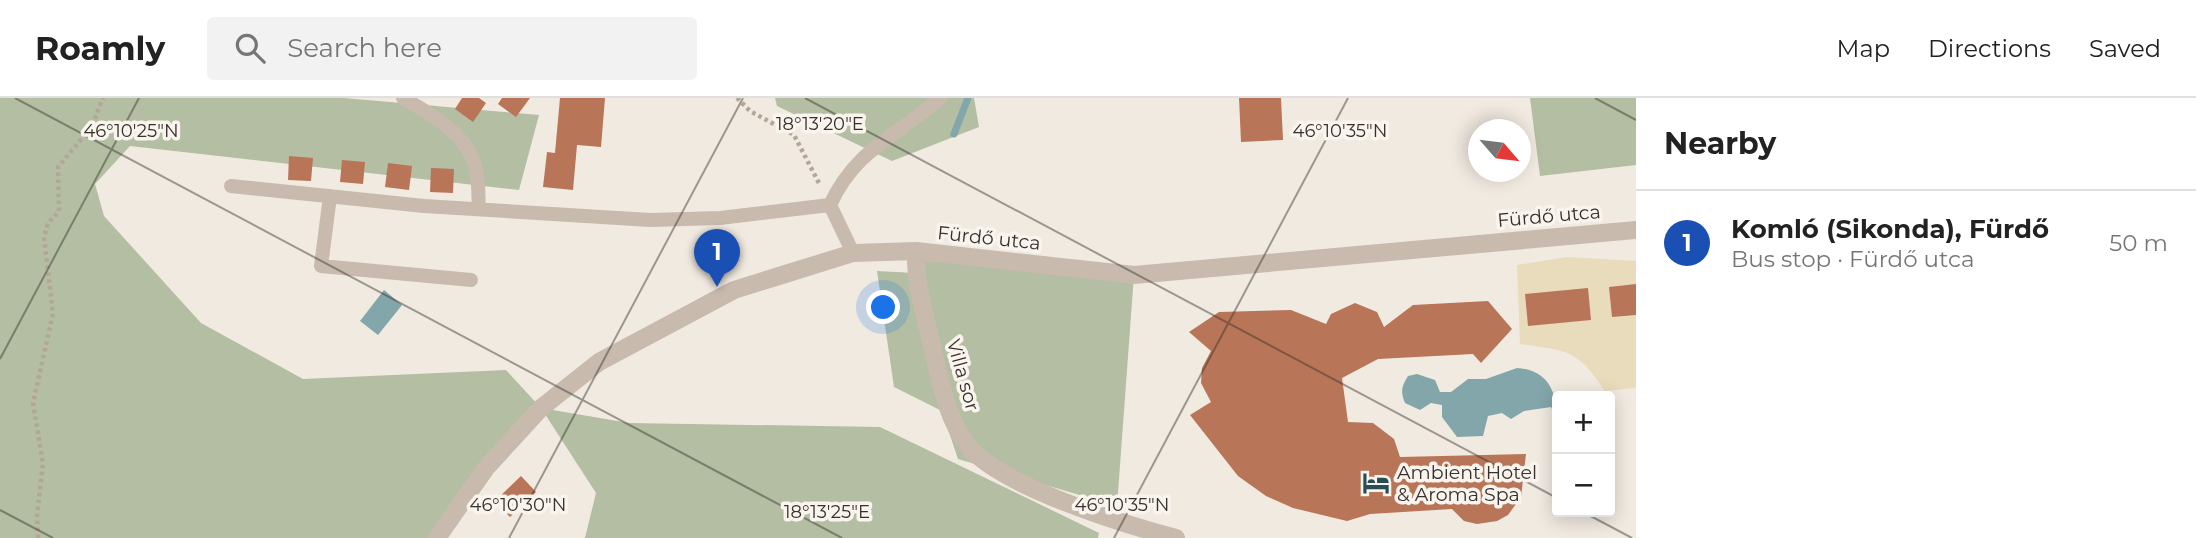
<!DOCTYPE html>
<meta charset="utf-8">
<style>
:root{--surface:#fff;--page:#f2f2f2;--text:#222;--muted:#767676;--line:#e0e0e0;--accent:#264e54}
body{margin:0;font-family:Montserrat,sans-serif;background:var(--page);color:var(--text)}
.controls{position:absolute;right:21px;bottom:21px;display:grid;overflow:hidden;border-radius:7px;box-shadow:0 4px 18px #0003}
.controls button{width:63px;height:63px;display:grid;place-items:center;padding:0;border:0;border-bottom:2px solid var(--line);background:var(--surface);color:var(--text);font:35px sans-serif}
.compass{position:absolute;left:1468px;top:21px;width:63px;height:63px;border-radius:50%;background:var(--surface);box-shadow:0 4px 18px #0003;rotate:118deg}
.you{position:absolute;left:884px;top:210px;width:24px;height:24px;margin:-18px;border:5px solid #fff;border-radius:50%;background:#1a73e8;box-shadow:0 0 0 10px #1a73e833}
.badge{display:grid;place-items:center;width:46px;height:46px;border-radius:50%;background:var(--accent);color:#fff;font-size:23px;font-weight:700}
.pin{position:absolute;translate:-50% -58px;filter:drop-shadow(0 2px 4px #0008)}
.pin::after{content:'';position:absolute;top:37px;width:24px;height:21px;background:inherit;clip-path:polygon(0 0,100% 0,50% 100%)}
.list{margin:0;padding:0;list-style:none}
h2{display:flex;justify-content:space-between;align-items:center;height:91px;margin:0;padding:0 28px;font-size:30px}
h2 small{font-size:23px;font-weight:400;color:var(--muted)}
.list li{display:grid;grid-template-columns:46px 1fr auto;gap:21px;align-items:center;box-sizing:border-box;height:105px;padding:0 28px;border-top:2px solid var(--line)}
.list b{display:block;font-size:26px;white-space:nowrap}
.list p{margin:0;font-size:23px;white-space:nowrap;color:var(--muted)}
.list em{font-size:23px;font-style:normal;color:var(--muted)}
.icon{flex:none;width:38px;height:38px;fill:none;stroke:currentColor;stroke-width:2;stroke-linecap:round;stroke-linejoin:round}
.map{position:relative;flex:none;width:1636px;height:440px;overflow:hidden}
header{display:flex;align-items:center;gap:42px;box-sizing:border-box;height:98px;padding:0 35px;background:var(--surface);border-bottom:2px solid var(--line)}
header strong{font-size:33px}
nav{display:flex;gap:38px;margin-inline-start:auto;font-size:24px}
.search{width:490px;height:63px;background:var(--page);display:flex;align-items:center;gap:18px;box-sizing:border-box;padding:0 24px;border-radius:7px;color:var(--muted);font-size:26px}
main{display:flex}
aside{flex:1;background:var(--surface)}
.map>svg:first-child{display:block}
.green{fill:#b3bea2}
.sand{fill:#e8dcbc}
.water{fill:#83a6ab}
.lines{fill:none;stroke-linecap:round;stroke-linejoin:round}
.stream{stroke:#83a6ab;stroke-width:7}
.building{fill:#b87558}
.path{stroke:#b3a698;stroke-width:4.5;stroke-dasharray:3.5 3.5;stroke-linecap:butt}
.lane{stroke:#c8bbae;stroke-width:14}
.street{stroke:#c8bbae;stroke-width:18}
.ticks{fill:none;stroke:#37302c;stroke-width:2;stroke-opacity:0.45}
.labels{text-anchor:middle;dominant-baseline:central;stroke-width:7;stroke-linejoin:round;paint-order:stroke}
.street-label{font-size:19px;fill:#37302c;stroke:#f9f4ed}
.poi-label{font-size:19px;fill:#37302c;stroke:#f9f4ed;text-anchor:start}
.ticks-label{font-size:18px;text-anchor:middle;fill:#37302c;stroke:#f9f4ed;stroke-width:7;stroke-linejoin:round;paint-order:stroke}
</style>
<header>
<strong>Roamly</strong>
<div class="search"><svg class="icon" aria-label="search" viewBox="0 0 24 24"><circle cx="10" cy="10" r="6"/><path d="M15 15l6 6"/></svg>Search here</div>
<nav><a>Map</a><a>Directions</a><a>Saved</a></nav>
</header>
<main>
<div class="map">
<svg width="1636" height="440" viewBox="0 0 1636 440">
<rect width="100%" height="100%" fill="#f1eae1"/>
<!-- green -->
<path class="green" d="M0 0H344L539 17 519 92 130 48 95 86 104 118 201 225 303 281 506 272 541 310 629 325 880 329 1099 435 1098 440H585L596 395 541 310 437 440H0Z
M775 0H974L979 29 892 63 777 8Z
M1530 0H1636V67L1540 78Z
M916 153 1134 177 1117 408 958 361 942 313 894 289 877 173 915 175Z"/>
<!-- sand -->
<path class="sand" d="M1567 159 1636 163V290L1605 293C1577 251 1568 253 1520 246L1517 167Z"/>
<!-- water -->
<path class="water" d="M384 192 402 207 378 237 360 223Z
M1517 270C1548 272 1557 294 1557 321L1551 309 1524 313 1511 321 1502 315 1488 318 1483 338 1457 339 1442 319V307L1431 305 1420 312 1405 305C1400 293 1402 288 1408 278L1417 276 1435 282 1440 294H1451L1468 281H1486Z"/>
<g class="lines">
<!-- stream -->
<path class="stream" d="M954 36 968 0"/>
</g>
<!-- building -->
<path class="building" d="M462 0H479L486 5 473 24 455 11Z
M502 0H530L516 19 498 6Z
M560 0H605L601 49 577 47 573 92 543 89 547 54 555 55Z
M1239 0H1281L1283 42 1241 44Z
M289 58 313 60 311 83 288 82Z
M342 62 365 64 363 86 340 84Z
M388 65 412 68 409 92 385 89Z
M431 70 454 71 453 95 430 94Z
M1636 186V217L1612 219 1609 189Z
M1588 190 1591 222 1528 228 1525 196Z
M1488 203 1512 231 1481 265 1473 256 1378 261 1342 280 1348 324 1373 325 1394 341 1400 359 1526 356 1521 399 1508 417 1497 423 1477 426 1464 423 1452 411 1370 416 1347 423 1293 410 1266 398 1238 378 1190 317 1211 304 1201 285 1202 270 1211 253 1189 234 1219 214 1291 212 1326 226 1331 216 1355 205 1377 214 1384 229 1413 207Z
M521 378 536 394 510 419 495 403Z"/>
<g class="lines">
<!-- path -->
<path class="path" d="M737 0 750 13 794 37 820 87
M38 440 37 417 43 366 33 305 53 216 44 139 48 125 59 114 58 69 91 30 103 0"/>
<!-- lane -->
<path class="lane" d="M403 0C431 16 469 37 476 72 479 84 478 98 479 110
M231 88 424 108 650 122 720 120 830 107
M330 98 321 168 471 182
M853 155 830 107C856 50 897 39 940 0"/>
<!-- street -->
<path class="street" d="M916 153C915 186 925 216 932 248 940 281 946 320 968 348 1002 389 1123 426 1176 440
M437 440 486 370 541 310 599 264 734 192 853 155 916 153 1134 177 1636 132"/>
</g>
<!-- ticks -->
<path class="ticks" d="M15 0 842 440M805 0 1557 400M1595 0 1636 22M0 261 139 0M0 412 53 440M1583 414 1632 440M509 440 743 0M1114 440 1348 0"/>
<!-- icons -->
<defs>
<symbol id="hotel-bare" viewBox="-9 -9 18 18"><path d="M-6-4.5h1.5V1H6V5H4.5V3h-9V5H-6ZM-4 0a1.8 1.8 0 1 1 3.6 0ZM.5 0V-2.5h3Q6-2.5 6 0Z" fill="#264e54" stroke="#f9f4ed" stroke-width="2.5" paint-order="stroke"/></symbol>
</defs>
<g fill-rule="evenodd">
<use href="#hotel-bare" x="1357" y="366" width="38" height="38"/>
</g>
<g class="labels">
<!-- street labels -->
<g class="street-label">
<text transform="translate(1549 118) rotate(-5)">Fürdő utca</text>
<text transform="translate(989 140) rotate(6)">Fürdő utca</text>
<text transform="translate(963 277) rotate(74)">Villa sor</text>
</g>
<!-- poi labels -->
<g class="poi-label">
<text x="1397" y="374">Ambient Hotel<tspan x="1397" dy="22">&amp; Aroma Spa</tspan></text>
</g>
</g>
<g class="ticks-label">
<text x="820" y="32">18°13'20"E</text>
<text x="131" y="39">46°10'25"N</text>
<text x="1340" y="39">46°10'35"N</text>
<text x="518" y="413">46°10'30"N</text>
<text x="1122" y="413">46°10'35"N</text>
<text x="827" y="420">18°13'25"E</text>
</g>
</svg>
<div class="controls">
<button>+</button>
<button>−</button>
</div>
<svg class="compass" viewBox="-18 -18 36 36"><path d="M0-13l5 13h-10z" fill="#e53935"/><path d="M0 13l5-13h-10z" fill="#767676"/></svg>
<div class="you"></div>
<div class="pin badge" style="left:717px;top:189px;background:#1a4fb4">1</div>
</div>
<aside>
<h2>Nearby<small></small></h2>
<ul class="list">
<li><span class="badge" style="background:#1a4fb4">1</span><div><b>Komló (Sikonda), Fürdő</b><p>Bus stop · Fürdő utca</p></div><em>50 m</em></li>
</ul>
</aside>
</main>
